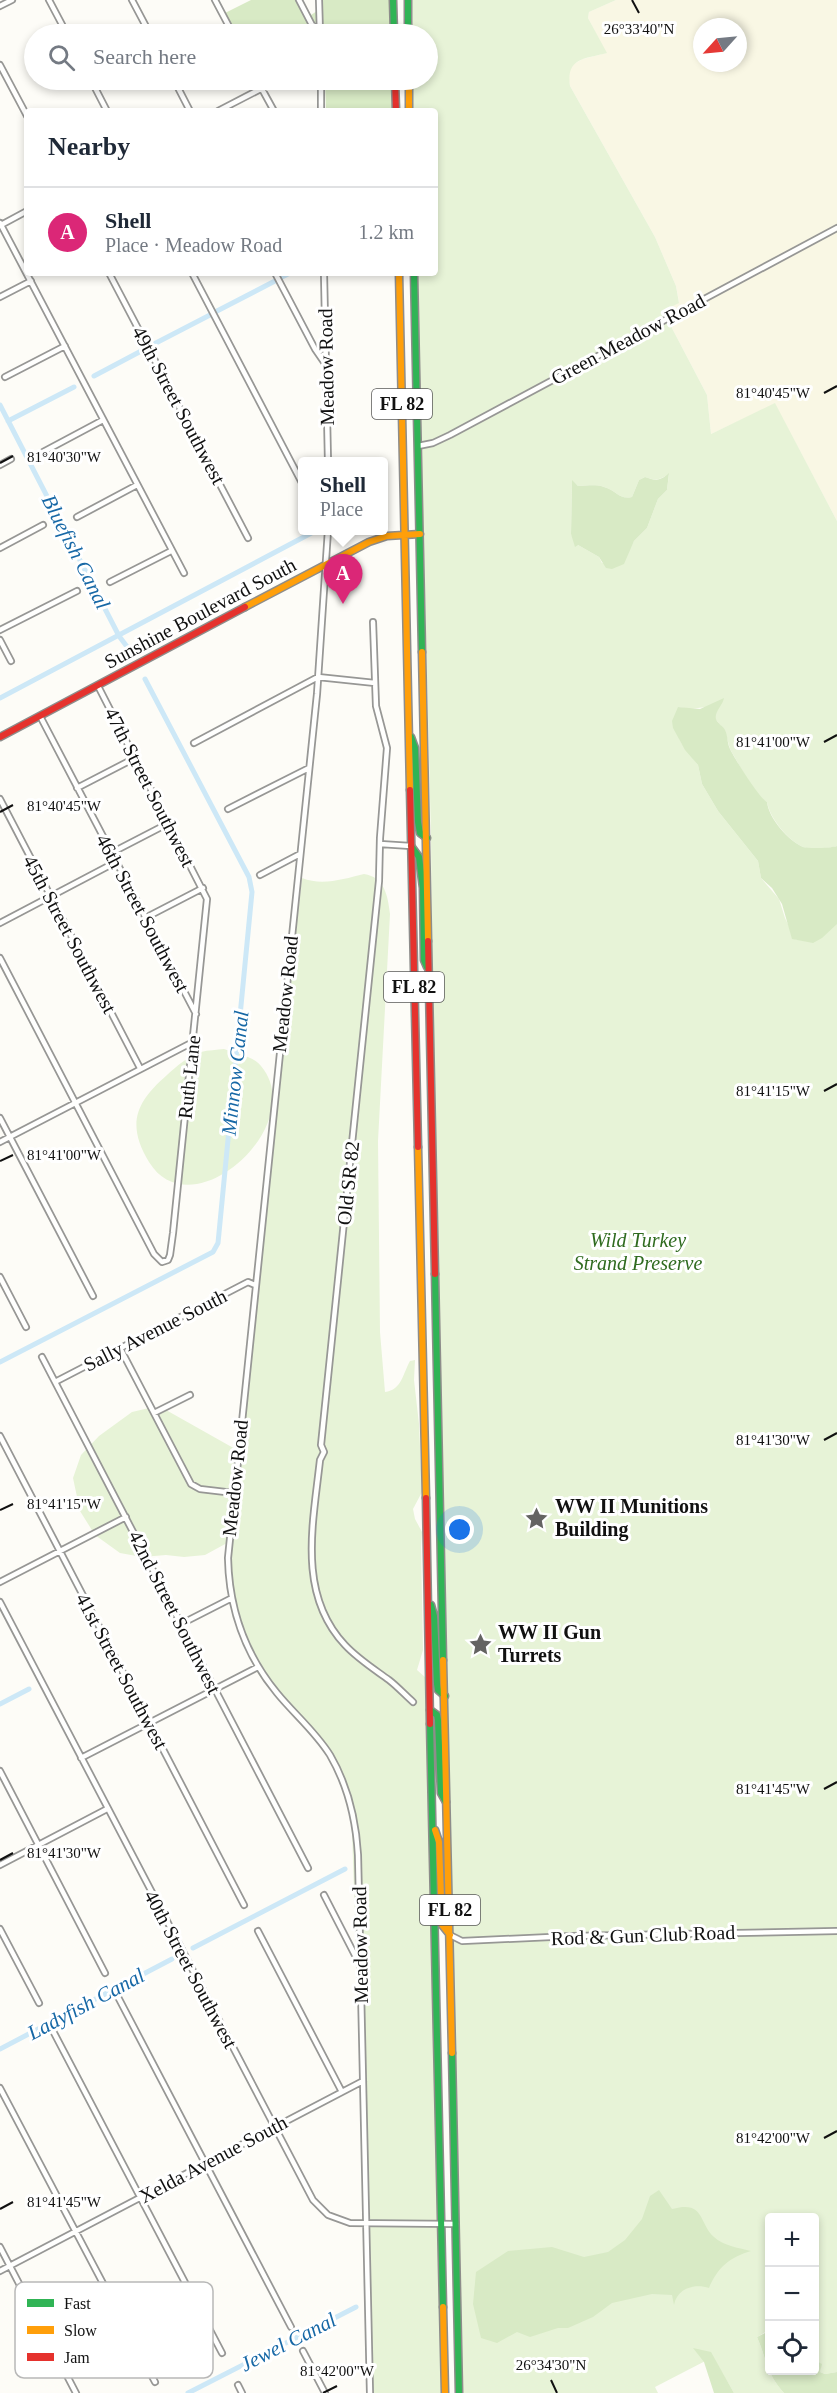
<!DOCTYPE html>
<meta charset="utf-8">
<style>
:root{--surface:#fff;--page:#f2f2f3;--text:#1f2937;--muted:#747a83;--line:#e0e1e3;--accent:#db2777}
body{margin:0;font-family:Georgia,serif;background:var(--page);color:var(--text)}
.controls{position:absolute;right:18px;bottom:18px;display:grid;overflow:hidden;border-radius:6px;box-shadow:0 3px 9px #0003}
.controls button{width:54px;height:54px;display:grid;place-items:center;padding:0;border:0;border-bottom:2px solid var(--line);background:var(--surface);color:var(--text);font:30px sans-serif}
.compass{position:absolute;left:693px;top:18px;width:54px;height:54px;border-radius:50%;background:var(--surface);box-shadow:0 3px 9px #0003;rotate:243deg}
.you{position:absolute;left:460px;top:1530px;width:21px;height:21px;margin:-15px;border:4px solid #fff;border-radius:50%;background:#1a73e8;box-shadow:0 0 0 9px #1a73e833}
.badge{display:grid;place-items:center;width:39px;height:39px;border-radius:50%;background:var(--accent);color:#fff;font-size:20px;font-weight:700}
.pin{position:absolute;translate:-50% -50px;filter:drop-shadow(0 2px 3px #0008)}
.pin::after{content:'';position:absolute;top:32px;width:21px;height:18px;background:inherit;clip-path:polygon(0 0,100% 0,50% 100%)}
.popup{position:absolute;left:298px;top:457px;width:90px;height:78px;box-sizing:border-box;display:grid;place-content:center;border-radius:6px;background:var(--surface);filter:drop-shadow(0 2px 4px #0005);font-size:20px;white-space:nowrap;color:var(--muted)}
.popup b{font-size:22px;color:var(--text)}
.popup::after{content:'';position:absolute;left:50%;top:100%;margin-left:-12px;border:12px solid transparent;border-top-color:var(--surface)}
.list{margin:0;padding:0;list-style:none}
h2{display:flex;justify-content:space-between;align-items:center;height:78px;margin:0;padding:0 24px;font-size:26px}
h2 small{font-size:20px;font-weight:400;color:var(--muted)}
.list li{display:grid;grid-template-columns:39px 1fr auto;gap:18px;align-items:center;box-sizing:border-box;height:90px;padding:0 24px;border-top:2px solid var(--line)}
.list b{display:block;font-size:22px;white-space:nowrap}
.list p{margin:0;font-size:20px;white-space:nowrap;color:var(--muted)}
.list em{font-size:20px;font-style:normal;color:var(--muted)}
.icon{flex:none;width:33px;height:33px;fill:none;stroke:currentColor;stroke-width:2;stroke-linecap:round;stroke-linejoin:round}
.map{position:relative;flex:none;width:837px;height:2393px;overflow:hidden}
.search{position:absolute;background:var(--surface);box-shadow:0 3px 9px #0003;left:24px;top:24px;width:414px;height:66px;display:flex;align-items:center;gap:15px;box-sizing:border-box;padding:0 21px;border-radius:33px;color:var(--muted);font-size:22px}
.panel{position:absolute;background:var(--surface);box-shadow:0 3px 9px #0003;left:24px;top:108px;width:414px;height:168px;border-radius:6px}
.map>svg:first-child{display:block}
.farmland{fill:#f9f7e4;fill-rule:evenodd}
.green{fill:#e7f3d7;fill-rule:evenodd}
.forest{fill:#d8eac5}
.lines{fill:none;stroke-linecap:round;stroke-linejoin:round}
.canal{stroke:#cde8f7;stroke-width:5}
.street-casing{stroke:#979795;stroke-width:8}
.fast-casing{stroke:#8e8d8b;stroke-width:9}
.slow-casing{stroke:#8e8d8b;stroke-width:9}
.jam-casing{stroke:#8e8d8b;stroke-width:9}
.street{stroke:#fffffe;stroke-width:4.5}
.fast{stroke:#30b455;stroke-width:6}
.slow{stroke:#ff9f0a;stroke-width:6}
.jam{stroke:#e5322d;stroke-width:6}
.ticks{fill:none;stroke:#111;stroke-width:2}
.labels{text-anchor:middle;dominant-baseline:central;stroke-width:6;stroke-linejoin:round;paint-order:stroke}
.shield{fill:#fff;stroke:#585858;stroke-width:1.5}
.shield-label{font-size:18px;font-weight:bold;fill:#111}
.street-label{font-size:20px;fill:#111;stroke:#fff}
.park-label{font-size:20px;font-style:italic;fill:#2f6b1f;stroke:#fff}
.poi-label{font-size:20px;font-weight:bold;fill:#111;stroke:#fff;text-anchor:start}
.water-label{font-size:21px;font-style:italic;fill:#1768a6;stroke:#fff}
.key{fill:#fff;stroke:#b8b8b8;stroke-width:1.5}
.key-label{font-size:16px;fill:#111}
.ticks-label{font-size:15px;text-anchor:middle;fill:#111;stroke:#fff;stroke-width:6;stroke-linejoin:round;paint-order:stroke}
</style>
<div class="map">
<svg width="837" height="2393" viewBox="0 0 837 2393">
<rect width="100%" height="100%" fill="#fdfcf7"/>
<!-- farmland -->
<path class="farmland" d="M616 0H837V521L775 404 711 434 707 395 663 311 679 302 676 286 655 237 570 86 568 74 572 65 583 59 606 53 588 18 589 12ZM702 27H738V63H702Z"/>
<!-- green -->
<path class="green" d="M410 0H616L589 12 588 18 607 53C584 59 566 58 570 86L655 237 676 286 679 303 663 311 707 395 711 434 775 403 837 521V846C831 848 809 850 803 847 788 840 770 819 767 802L762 799 750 784 730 749 725 731 706 707 690 709 678 707 679 738 682 744 698 765 702 784 718 811 758 861 761 878 779 899 785 918 796 940 837 922V2372L825 2374 820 2372 821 2364 815 2360 814 2218H770L769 2330 757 2337C767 2360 766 2373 784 2393H734L713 2357 655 2387 658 2393H462L432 971 431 837 417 273H435V111H412V80H428V34H411ZM669 474 667 490 658 499 647 528 634 541 625 558 602 563 599 557 578 545 571 534 572 481 578 486C586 486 595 484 604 487 616 490 619 500 632 497L639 480 645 477C656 481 659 480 669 474Z
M364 874C385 877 388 897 390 914L378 1141 380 1332 385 1392C402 1390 403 1373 410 1361L415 1360 414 1380 419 1424 422 1492 413 1509 415 1519 422 1532 421 1547 423 1650 417 1670 426 1678 442 2393H371L352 1832C348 1781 327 1744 291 1707 281 1698 269 1689 261 1678 257 1673 254 1665 250 1658 231 1621 224 1584 227 1543L205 1555 184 1557 166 1555 142 1557 120 1553 95 1535 80 1511 73 1478 81 1455 99 1436 132 1412 149 1408 166 1410 237 1450 302 878C322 886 344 879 364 874Z
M224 1049C235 1053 253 1056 261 1066 310 1124 192 1232 149 1162 126 1124 136 1102 167 1075 177 1066 188 1056 201 1052 208 1050 217 1050 224 1049Z"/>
<!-- forest -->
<path class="forest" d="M251 0H299L308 17 320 9V0H390L391 34H233L223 14Z
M325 80H392L393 111H326Z
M669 473 667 490 658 499 647 528 634 541 624 564 612 569 606 568 599 557 578 545 575 547 571 534 572 480 578 486C587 486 595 484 604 487 616 490 619 500 632 497L639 480 645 477C656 481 660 481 669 473Z
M724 698C723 705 714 712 716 719 718 724 723 726 725 730 728 736 727 743 730 749 735 759 759 798 767 802 769 819 788 840 803 847 809 849 831 848 837 846V924L822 938 813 943 792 939 782 904 772 888 761 878 758 861 718 811 702 784 698 765 685 750 673 728 672 721 678 707 700 709Z
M659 2190 672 2209C705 2200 698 2222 714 2237 723 2246 740 2248 751 2251 730 2257 717 2268 709 2288 695 2283 677 2288 674 2305L672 2295 652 2294 612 2303 593 2317 568 2328H558L530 2337 517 2332 497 2343 481 2338 473 2304 476 2272 508 2251 552 2247 584 2257 608 2252 625 2240 642 2219 650 2196Z
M769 2331 770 2370H814L815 2360 822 2364 820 2372 825 2374 837 2372V2393H784C766 2373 767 2360 757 2337Z
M693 2348 711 2352 734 2393H714L704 2362Z"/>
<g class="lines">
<!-- canal -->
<path class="canal" d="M282 277 290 273
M217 311 275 281
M152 345 210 315
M94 376 145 349
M0 405 119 636 131 652
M8 421 74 387
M0 698 317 530
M0 1362 213 1252 218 1243 252 892 249 877 145 679
M0 1704 29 1689
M193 1948 345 1869
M0 2049 172 1959
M188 2393 356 2307"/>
<defs>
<path id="street" d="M49 0 67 34
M132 0 150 34
M215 0 233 34
M299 0 312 25 320 29
M319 0 320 34
M0 6 12 0
M0 65 27 116
M91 80 107 111
M174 80 190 111
M257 80 274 111
M321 80V111
M218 111 278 80
M0 223 184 573
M1 225 27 211
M109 273 248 538
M192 273 302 483
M275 273 315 349 326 365
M324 273 328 462
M0 297 31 281
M5 377 65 346
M418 446 433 443 450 435 837 228
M43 452 103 420
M0 465 11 459
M77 517 137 485
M328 530 317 694 228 1558C229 1607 245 1654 277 1693 294 1714 315 1731 330 1755 348 1786 356 1820 358 1855L370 2393
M0 548 43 525
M110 582 171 551
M373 622 376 706 387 748 380 838 379 881 321 1445 324 1452 320 1460C313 1524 297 1594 345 1645 358 1659 374 1669 389 1680 398 1687 405 1695 413 1702
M0 630 77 591
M0 640 11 661
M40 716 196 1014
M194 743 318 677 375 683
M77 788 135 758
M0 799 140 1068
M228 809 309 768
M380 844 411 846
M111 853 169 823
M260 875 300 854
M145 918 203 888
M0 923 116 862
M0 958 154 1254 162 1262 168 1260 170 1255 173 1233 207 899 98 686
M0 1118 93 1296
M0 1142 193 1042
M0 1277 26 1327
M120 1348 191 1484 200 1489 234 1493
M42 1357 308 1868
M55 1382 248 1282 255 1285
M154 1413 190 1395
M0 1436 244 1905
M0 1582 126 1517
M0 1602 313 2200 328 2215 350 2223 456 2224
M181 1624 232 1598
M81 1758 258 1667
M0 1771 105 1973
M0 1865 107 1809
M324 1895 360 1965
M0 1929 39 2003
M258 1931 342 2092
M450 1935 462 1941 572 1936 837 1931
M118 1997 291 2327
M53 2031 222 2353
M0 2088 155 2382
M0 2247 76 2393
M0 2271 363 2081
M303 2351 325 2393
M238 2385 242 2393"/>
<path id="fast" d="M393 0 394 34
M408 0V34
M414 273 422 652
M411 737 415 748 418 822 420 833 427 838
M411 846 419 857 423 888 424 960 427 967
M435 1274 443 1660
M431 1605 434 1616 437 1684 438 1690 445 1696
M430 1710 437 1715 438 1720 441 1793 446 1802
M430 1724 443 2307
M452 2053 459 2393"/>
<path id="slow" d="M409 80V111
M399 273 410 790
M245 607 369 542 387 536 420 534
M422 652 428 941
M418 1147 426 1498
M443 1660 452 2053
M435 1830 439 1842 442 1925 450 1935
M443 2307 445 2393"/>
<path id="jam" d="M395 80 396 111
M0 737 245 607
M410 790 418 1147
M428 941 435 1274
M426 1498 430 1724"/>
</defs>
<!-- street casing -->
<use href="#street" class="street-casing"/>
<!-- fast casing -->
<use href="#fast" class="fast-casing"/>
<!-- slow casing -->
<use href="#slow" class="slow-casing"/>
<!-- jam casing -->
<use href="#jam" class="jam-casing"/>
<!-- street -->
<use href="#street" class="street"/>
<!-- fast -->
<use href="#fast" class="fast"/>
<!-- slow -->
<use href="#slow" class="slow"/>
<!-- jam -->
<use href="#jam" class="jam"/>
</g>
<!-- ticks -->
<path class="ticks" d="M632 0 639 13M824 393 837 386M0 463 13 456M824 742 837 735M0 812 13 805M824 1091 837 1084M0 1161 13 1155M824 1440 837 1433M0 1510 13 1504M824 1789 837 1782M0 1860 13 1853M824 2138 837 2131M0 2209 13 2202M551 2380 557 2393M323 2393 337 2386"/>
<!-- icons -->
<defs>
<symbol id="sight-bare" viewBox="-9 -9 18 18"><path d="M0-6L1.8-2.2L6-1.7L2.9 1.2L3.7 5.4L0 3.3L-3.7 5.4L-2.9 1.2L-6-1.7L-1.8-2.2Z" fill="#646362" stroke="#fff" stroke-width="2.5" paint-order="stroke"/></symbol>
</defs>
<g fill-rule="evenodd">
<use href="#sight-bare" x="520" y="1502" width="33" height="33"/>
<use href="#sight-bare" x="464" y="1628" width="33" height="33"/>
</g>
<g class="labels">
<!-- shield labels -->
<g class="shield">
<rect x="372" y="389" width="60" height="30" rx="4.5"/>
<rect x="384" y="972" width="60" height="30" rx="4.5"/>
<rect x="420" y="1895" width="60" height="30" rx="4.5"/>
</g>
<g class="shield-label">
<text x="402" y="404">FL 82</text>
<text x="414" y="987">FL 82</text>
<text x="450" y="1910">FL 82</text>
</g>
<!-- street labels -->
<g class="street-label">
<text transform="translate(628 339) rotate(-28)">Green Meadow Road</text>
<text transform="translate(326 367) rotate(-91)">Meadow Road</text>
<text transform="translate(179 405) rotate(62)">49th Street Southwest</text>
<text transform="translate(200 613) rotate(-28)">Sunshine Boulevard South</text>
<text transform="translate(150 787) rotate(63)">47th Street Southwest</text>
<text transform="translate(143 913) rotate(62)">46th Street Southwest</text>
<text transform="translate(70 934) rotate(62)">45th Street Southwest</text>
<text transform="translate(285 994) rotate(-84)">Meadow Road</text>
<text transform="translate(189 1077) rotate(-84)">Ruth Lane</text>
<text transform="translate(348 1183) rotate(-84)">Old SR 82</text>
<text transform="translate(155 1330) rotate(-27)">Sally Avenue South</text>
<text transform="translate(235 1478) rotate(-84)">Meadow Road</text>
<text transform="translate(175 1612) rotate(63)">42nd Street Southwest</text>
<text transform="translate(122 1671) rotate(62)">41st Street Southwest</text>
<text transform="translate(643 1935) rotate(-2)">Rod &amp; Gun Club Road</text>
<text transform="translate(360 1945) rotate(-91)">Meadow Road</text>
<text transform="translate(191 1969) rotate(62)">40th Street Southwest</text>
<text transform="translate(213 2159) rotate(-28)">Xelda Avenue South</text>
</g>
<!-- park labels -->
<g class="park-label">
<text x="638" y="1240">Wild Turkey<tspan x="638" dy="23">Strand Preserve</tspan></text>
</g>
<!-- poi labels -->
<g class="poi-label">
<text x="555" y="1506">WW II Munitions<tspan x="555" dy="23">Building</tspan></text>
<text x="498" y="1632">WW II Gun<tspan x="498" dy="23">Turrets</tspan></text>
</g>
<!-- water labels -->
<g class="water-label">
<text transform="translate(76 552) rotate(63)">Bluefish Canal</text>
<text transform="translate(235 1073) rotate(-84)">Minnow Canal</text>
<text transform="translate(86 2004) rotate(-28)">Ladyfish Canal</text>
<text transform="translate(288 2342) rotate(-27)">Jewel Canal</text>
</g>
</g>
<!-- legend -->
<rect x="15" y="2282" width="198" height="96" rx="9" class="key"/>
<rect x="27" y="2299" width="27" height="8" fill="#30b455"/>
<rect x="27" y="2326" width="27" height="8" fill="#ff9f0a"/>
<rect x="27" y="2353" width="27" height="8" fill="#e5322d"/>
<g class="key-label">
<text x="64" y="2309">Fast</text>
<text x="64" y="2336">Slow</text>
<text x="64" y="2363">Jam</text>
</g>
<g class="ticks-label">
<text x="639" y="34">26°33'40"N</text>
<text x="773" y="398">81°40'45"W</text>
<text x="64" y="462">81°40'30"W</text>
<text x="773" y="747">81°41'00"W</text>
<text x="64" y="811">81°40'45"W</text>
<text x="773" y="1096">81°41'15"W</text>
<text x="64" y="1160">81°41'00"W</text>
<text x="773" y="1445">81°41'30"W</text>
<text x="64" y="1509">81°41'15"W</text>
<text x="773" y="1794">81°41'45"W</text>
<text x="64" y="1858">81°41'30"W</text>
<text x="773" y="2143">81°42'00"W</text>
<text x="64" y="2207">81°41'45"W</text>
<text x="551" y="2370">26°34'30"N</text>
<text x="337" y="2376">81°42'00"W</text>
</g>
</svg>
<div class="controls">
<button>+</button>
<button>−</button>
<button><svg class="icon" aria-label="locate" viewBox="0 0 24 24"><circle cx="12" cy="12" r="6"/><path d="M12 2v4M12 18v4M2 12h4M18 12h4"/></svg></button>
</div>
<svg class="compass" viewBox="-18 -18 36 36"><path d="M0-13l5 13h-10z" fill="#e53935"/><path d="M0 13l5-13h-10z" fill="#747a83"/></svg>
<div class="you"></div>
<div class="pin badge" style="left:343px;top:604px">A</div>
<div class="popup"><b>Shell</b>Place</div>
<div class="search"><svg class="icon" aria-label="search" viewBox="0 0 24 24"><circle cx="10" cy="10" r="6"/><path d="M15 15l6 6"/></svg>Search here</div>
<section class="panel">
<h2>Nearby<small></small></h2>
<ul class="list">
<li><span class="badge">A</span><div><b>Shell</b><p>Place · Meadow Road</p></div><em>1.2 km</em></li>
</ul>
</section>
</div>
